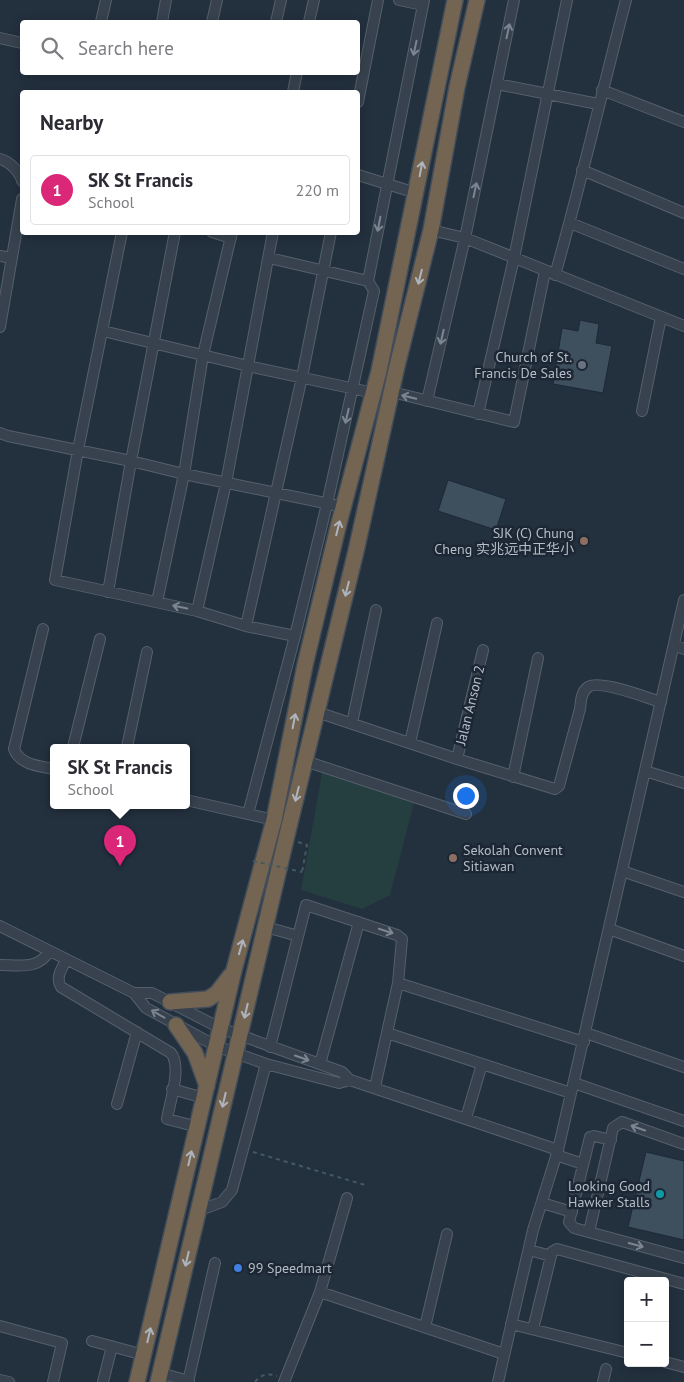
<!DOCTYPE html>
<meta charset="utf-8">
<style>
:root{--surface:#fff;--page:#f2f2f3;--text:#2b2b33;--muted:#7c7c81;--line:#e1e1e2;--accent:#db2777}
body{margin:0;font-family:"PT Sans","Noto Sans SC",sans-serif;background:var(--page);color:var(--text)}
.controls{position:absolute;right:15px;bottom:15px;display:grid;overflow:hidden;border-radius:5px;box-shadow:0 2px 12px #0003}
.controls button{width:45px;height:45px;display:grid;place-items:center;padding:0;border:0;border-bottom:1px solid var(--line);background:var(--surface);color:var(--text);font:25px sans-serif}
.you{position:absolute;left:465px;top:795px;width:18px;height:18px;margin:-12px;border:4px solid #fff;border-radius:50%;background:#1a73e8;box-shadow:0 0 0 8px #1a73e833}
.badge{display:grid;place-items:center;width:32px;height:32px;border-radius:50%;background:var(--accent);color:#fff;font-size:16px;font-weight:700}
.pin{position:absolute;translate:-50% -41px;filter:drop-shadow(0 1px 2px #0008)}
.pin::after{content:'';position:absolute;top:26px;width:18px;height:15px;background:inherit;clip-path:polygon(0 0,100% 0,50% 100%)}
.popup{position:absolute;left:50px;top:744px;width:140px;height:65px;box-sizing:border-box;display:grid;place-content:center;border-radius:5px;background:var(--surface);filter:drop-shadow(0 1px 4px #0005);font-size:16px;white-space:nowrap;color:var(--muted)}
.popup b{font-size:19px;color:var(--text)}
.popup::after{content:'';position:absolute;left:50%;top:100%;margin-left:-10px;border:10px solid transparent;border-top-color:var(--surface)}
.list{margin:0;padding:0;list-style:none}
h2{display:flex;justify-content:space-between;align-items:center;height:65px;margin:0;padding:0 20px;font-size:21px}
h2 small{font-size:16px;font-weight:400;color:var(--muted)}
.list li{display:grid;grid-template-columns:32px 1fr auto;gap:15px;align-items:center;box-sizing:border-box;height:70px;margin:0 10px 10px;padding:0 10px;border:1px solid var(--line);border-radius:5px}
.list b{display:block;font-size:19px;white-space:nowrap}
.list p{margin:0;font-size:16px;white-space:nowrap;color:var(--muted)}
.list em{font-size:16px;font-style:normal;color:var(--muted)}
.icon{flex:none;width:28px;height:28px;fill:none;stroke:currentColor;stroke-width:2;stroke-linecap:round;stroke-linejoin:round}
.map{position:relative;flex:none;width:684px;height:1382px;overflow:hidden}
.search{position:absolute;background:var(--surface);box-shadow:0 2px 12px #0003;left:20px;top:20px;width:340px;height:55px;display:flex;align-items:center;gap:12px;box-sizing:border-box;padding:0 18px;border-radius:5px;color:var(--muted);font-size:19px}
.panel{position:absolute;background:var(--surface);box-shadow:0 2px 12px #0003;left:20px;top:90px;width:340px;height:145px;border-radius:5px}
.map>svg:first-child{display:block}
.green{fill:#253e3f}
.building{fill:#3e4f5d;stroke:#1e2935}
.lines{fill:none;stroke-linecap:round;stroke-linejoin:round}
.minor-casing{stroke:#55606c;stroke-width:12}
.highway-casing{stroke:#424d59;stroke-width:18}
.path{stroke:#435b5c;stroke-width:2;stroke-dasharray:4 4;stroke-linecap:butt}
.minor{stroke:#37424e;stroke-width:10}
.highway{stroke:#746553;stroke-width:15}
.path-bridge{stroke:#435b5c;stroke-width:2;stroke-dasharray:4 4;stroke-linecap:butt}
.oneway{stroke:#7b8692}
.oneway2{stroke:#adb4bd}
.worship-dot{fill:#6b7280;stroke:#1c2733;stroke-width:2}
.education-dot{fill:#8d6e63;stroke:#1c2733;stroke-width:2}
.culture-dot{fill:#0f9aa8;stroke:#1c2733;stroke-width:2}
.shop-dot{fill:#3f7fe0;stroke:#1c2733;stroke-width:2}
.labels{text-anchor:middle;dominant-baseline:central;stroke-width:5;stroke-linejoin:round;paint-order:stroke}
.poi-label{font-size:14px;fill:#b3bdc9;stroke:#1c2733;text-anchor:end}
.street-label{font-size:14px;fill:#b3bdc9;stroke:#1c2733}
</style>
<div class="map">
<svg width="684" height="1382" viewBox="0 0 684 1382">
<rect width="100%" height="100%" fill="#23303e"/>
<!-- green -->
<path class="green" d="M322 773 414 803 390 895 362 909 301 890Z"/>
<!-- building -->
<path class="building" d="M580 320 599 324 596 343 612 346 603 393 553 384 562 328 578 331Z
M448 480 506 499 496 530 438 511Z
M646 1152 684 1161V1240L628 1227Z"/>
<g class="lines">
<defs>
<path id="minor" d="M399 0 423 5
M101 22 106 0
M162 22 166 0
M212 22 217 0
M276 22 281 0
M309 22 314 0
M0 38 22 43
M497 84 598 104
M602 90 684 122
M293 92 297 72
M358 102 378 0
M0 159C9 161 20 172 22 181
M582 170 684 213
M358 175 416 193
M570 223 684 269
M431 230 465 238 684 326
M122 232 78 450 55 580 197 611 246 626 295 636
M212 232 231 238
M0 256 12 258
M269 258 368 281
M555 275C581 184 602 91 626 0
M0 327 22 199
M103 331 248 366 374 393
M392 392 514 422 545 271
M427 401 465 238 514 0
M642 411 661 317
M478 414 514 258 567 0
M0 433 8 436 131 461 184 474 344 507
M108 592 131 461 175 232
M157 602 184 474 203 355 232 232
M197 611 226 483 273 232
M246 626 302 377 331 232
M43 629 14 749C20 765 39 766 54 769
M674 645 684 649
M317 712 457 759 555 789 559 786 580 709C581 701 581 692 588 687 599 679 647 698 661 702
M352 723 376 610
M410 743 437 623
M73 747 100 639
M127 747 147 652
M457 759 483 650
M305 761 466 814
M645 771 684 783
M513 777 538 658
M186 800 274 820
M248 814 295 636 327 504 374 291 368 281 424 0
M622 871 684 892
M0 926 134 993H152L220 1028 342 1072 350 1080 558 1150
M266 927 298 936
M609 929 684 956
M66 960C62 969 55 977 61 987L171 1053C182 1067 170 1101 167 1119L198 1127
M0 965C19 965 39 970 49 951
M134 993 146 1008 216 1046 266 1064 339 1083 350 1080
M387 1033 571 1093
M586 1033 684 1067
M270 1047 306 905 397 935 402 939 398 983
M320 1064 359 922
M574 1083 684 1121
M375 1087 398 983 584 1042
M172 1089 204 1098
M117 1104 137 1032
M466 1118 482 1064
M611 1140 594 1136 590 1137 569 1222 574 1228 684 1258
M556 1155 583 1164
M542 1203 572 1212
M198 1211 222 1202 232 1190 266 1064
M589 1232 613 1128 622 1122 684 1144
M529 1250 551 1256
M320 1292 504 1354
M511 1324 628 1353
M0 1326 62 1343 53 1382
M425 1327 447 1234
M533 1329 552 1252 557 1249 684 1284
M92 1341 144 1355
M665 1362 684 1367
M160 1373 189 1381
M0 1380 9 1382
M103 1382 112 1346
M188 1382 215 1263
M284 1382 320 1292 347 1198
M498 1382 533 1230 558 1150 684 600
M603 1382 606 1369"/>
<path id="highway" d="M170 1002 208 999 217 993 230 976
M176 1025 195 1053 207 1086
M137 1382 234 970 274 820 305 665 338 527 379 371 455 0
M158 1382 286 839 356 551 397 366 431 230 457 87 477 0"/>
</defs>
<!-- minor casing -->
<use href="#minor" class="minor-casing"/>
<!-- highway casing -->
<use href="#highway" class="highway-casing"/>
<!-- path -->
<path class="path" d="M298 842 307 845 302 872
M253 1152 365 1185
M255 1382C261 1374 268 1373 277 1376"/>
<!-- minor -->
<use href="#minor" class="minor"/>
<!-- highway -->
<use href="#highway" class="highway"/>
<!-- path-bridge -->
<path class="path-bridge" d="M253 861 302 872"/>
</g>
<!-- one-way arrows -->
<defs><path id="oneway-shaft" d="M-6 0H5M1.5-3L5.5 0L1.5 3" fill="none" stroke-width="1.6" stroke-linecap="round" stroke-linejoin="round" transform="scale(1.25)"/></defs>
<g class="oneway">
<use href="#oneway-shaft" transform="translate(508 31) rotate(-78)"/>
<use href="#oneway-shaft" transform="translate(415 48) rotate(102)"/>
<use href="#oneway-shaft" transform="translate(475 190) rotate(-78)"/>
<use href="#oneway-shaft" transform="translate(379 224) rotate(101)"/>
<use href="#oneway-shaft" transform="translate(442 337) rotate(103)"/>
<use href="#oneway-shaft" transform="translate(409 397) rotate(-166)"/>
<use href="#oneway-shaft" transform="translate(347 416) rotate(103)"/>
<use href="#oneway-shaft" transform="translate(180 607) rotate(-168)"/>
<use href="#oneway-shaft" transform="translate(386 931) rotate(18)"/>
<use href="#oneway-shaft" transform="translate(158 1014) rotate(-150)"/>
<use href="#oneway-shaft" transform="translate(302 1058) rotate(19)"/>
<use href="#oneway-shaft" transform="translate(638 1128) rotate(-161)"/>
<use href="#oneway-shaft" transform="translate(636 1245) rotate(15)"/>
</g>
<g class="oneway2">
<use href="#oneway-shaft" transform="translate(421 169) rotate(-79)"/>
<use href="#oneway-shaft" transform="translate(420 277) rotate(104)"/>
<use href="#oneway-shaft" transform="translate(338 528) rotate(-76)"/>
<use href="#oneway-shaft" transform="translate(347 589) rotate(104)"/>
<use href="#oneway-shaft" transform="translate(294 721) rotate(-79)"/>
<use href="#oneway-shaft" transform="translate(297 794) rotate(104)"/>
<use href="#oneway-shaft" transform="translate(241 947) rotate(-74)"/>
<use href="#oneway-shaft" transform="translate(246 1011) rotate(103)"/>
<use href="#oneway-shaft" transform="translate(224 1100) rotate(103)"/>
<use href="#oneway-shaft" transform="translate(190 1158) rotate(-77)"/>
<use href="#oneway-shaft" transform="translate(187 1259) rotate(103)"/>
<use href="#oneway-shaft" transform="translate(149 1335) rotate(-77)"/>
</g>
<!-- markers -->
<circle class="worship-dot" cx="582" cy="365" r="5"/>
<g class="education-dot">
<circle cx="584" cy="541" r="5"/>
<circle cx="453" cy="858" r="5"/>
</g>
<circle class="culture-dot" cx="660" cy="1194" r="5"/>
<circle class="shop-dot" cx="238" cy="1268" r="5"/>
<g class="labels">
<!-- poi labels -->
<g class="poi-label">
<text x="572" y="357">Church of St.<tspan x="572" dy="16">Francis De Sales</tspan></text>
<text x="574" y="533">SJK (C) Chung<tspan x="574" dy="16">Cheng 实兆远中正华小</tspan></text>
<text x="463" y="850" text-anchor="start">Sekolah Convent<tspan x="463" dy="16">Sitiawan</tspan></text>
<text x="650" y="1186">Looking Good<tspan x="650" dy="16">Hawker Stalls</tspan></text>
<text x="248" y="1268" text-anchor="start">99 Speedmart</text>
</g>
<!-- street labels -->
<g class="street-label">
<text transform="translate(470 705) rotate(-76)">Jalan Anson 2</text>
</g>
</g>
</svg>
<div class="controls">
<button>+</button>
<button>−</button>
</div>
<div class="you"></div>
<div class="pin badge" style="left:120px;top:866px">1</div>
<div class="popup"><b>SK St Francis</b>School</div>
<div class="search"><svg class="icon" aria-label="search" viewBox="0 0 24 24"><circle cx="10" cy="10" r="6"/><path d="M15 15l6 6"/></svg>Search here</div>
<section class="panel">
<h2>Nearby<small></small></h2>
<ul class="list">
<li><span class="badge">1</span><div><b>SK St Francis</b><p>School</p></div><em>220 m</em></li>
</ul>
</section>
</div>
